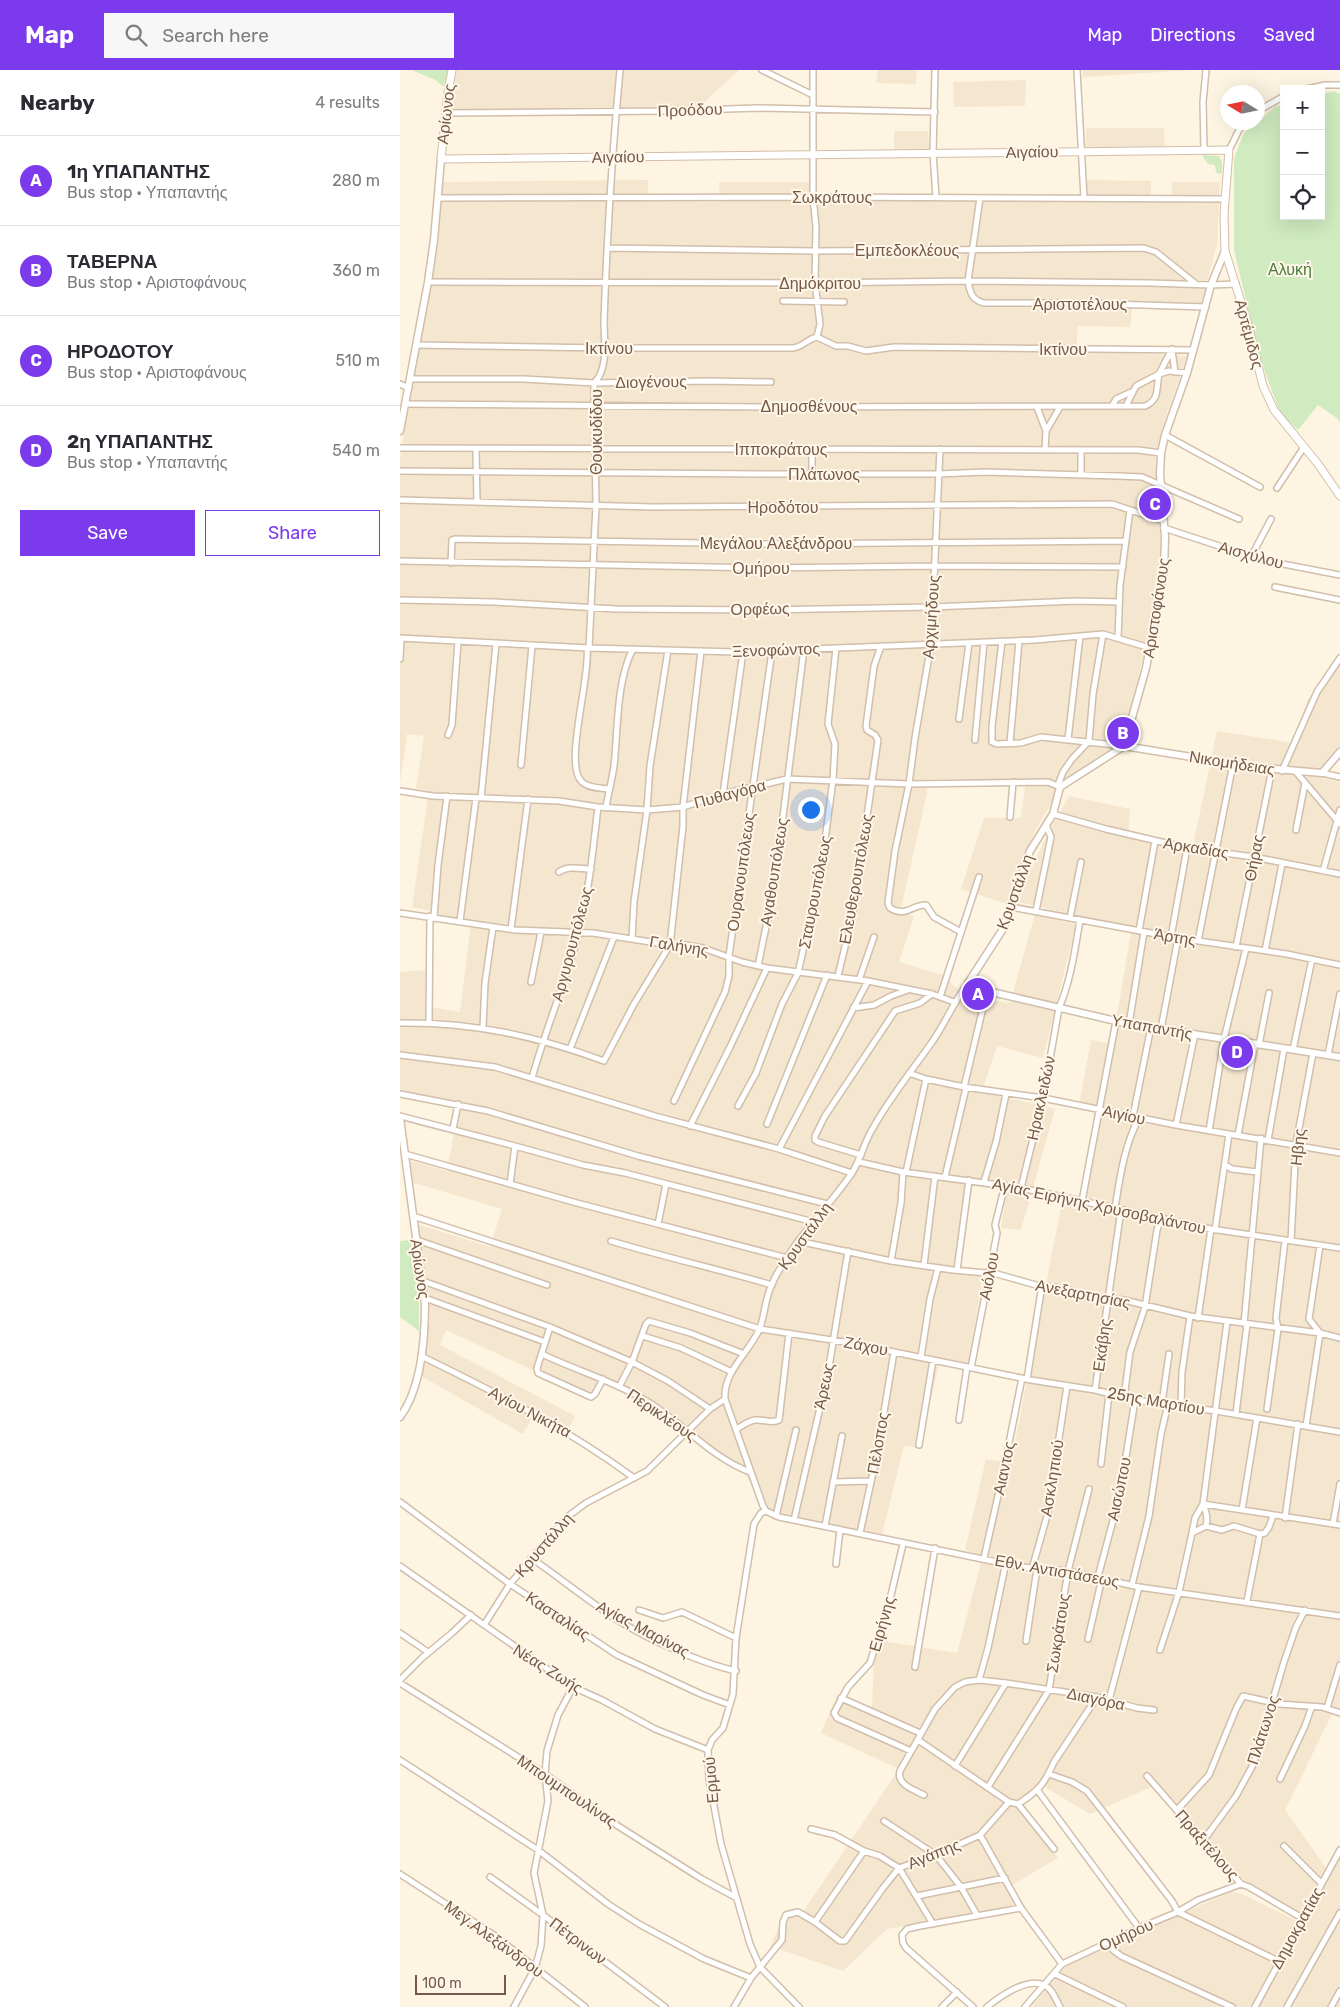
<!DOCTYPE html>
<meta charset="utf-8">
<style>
:root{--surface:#fff;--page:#f7f7f7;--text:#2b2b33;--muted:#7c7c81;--line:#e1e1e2;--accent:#7c3aed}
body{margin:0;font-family:Rubik,sans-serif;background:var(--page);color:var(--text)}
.controls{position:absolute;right:15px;top:15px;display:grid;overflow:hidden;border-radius:0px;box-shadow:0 5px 20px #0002}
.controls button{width:45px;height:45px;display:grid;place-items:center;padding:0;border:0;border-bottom:1px solid var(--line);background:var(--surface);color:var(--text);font:25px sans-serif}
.compass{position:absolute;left:820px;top:15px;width:45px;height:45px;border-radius:50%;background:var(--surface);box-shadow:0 5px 20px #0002;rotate:280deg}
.scale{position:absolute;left:15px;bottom:12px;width:91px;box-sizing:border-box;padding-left:5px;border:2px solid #765a47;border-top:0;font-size:14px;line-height:18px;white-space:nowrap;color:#765a47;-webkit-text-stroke:4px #fff7e9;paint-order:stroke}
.you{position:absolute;left:410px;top:739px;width:18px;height:18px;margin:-12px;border:4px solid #fff;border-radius:50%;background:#1a73e8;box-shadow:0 0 0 8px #1a73e833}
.badge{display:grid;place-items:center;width:32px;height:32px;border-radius:50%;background:var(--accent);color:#fff;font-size:16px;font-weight:700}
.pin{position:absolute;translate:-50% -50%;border:2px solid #fff;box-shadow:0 1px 5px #0006}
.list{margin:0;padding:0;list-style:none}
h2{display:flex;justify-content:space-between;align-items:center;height:65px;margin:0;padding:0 20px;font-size:21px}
h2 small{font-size:16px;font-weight:400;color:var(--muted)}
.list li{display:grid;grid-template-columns:32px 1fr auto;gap:15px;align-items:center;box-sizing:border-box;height:90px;padding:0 20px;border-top:1px solid var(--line)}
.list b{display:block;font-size:19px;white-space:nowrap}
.list p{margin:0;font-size:16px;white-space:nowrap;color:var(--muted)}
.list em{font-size:16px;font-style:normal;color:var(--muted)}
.actions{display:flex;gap:10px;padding:15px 20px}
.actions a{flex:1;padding:11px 0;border:1px solid var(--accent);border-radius:0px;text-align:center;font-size:18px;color:var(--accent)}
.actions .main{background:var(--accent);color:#fff}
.icon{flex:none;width:28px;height:28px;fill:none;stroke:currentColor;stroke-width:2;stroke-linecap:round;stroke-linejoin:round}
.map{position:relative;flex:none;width:940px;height:1937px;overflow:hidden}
header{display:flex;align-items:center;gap:30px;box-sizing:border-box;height:70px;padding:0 25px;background:var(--accent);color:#fff}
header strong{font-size:24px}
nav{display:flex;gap:28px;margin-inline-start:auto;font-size:18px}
.search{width:350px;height:45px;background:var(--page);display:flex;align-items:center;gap:12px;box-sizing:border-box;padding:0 18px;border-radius:0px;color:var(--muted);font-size:19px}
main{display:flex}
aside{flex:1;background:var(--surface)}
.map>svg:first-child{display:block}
.residential{fill:#f5e6d0}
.green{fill:#cfebbf}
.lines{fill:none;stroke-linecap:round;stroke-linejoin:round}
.minor-casing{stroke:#d1beab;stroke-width:8}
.tertiary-casing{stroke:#d1beab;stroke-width:9}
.secondary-casing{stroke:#d4bea8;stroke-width:9}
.minor{stroke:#fff;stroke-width:5}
.tertiary{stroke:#fff;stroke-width:6}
.secondary{stroke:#fff;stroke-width:7}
.labels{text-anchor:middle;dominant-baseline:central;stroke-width:4;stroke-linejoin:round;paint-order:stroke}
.street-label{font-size:16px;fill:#765a47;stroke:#fff7e9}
.park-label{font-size:16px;fill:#4d7c3e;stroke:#fff7e9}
</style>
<header>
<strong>Map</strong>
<div class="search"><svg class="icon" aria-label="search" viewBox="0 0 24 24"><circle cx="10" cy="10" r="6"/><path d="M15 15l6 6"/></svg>Search here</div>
<nav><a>Map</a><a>Directions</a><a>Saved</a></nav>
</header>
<main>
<aside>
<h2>Nearby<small>4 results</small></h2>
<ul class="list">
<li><span class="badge">A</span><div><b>1η ΥΠΑΠΑΝΤΗΣ</b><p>Bus stop · Υπαπαντής</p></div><em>280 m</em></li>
<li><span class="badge">B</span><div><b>ΤΑΒΕΡΝΑ</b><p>Bus stop · Αριστοφάνους</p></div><em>360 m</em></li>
<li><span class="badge">C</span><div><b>ΗΡΟΔΟΤΟΥ</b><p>Bus stop · Αριστοφάνους</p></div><em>510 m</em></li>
<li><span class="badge">D</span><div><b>2η ΥΠΑΠΑΝΤΗΣ</b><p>Bus stop · Υπαπαντής</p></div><em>540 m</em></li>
</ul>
<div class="actions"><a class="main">Save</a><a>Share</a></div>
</aside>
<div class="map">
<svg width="940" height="1937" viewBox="0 0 940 1937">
<rect width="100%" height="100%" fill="#fdf4e1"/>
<!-- residential -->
<path class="residential" d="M56 0H339L298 38 50 40Z
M478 0H517L516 14 476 13Z
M683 0H793L683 7Z
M626 10 625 36 554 37 553 12Z
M686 58H764L765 78 686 81Z
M494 61H528L529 81H494Z
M248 110V131L320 132 319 112H410V130L680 132 683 110 751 111V130H772V112H820L817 174 800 238H732L730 257 678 256 676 281 787 286 765 349 755 386 760 440V498L757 529 724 666 714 679 666 709 635 760 607 834 561 819 584 748H621L626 709H528L527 723 500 843 514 846 499 892 542 905 565 926 610 933 635 844 676 854 643 988 597 976 582 1021 655 1039 621 1160 601 1158 608 1114 574 1109 554 1201 583 1205 568 1295 540 1290 520 1378 504 1376 482 1465 368 1444 342 1399 286 1357 199 1307 189 1326 46 1260 40 1275 175 1346 167 1362 134 1344 123 1364 21 1306 30 1249 28 1217 17 1154 90 1177 102 1139 11 1112 8 1090 47 1101 59 1037 0 1022V902L25 900V936L60 942 71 853 31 847V841L12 837 29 721 16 718 24 666 7 664 0 712V389L43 112Z
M940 589V678L917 707 940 712V1641L934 1640 885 1740 926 1798 900 1843 845 1811 758 1714 690 1744 643 1716 618 1738 658 1788 612 1815 624 1837 487 1859 443 1901 370 1876 387 1840 403 1842 499 1699 421 1663 437 1626 472 1638 475 1570 557 1583 583 1486 565 1480 586 1389 611 1393 662 1132 678 1134 697 1040 679 1035 691 970 712 974 732 858 619 832 624 814 643 773 669 726 730 739 728 767 792 781 817 661 894 673 907 630Z
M940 1784V1937H632L666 1893 831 1822 842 1824 903 1854Z"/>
<!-- green -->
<path class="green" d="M12 0H48L44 17 35 10Z
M934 21 940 24V354L938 349 918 335 898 360 880 343 860 288 834 180V88L844 63 875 37 884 34V146H921V24Z
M802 85 819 86 822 92V103L818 104 816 102 815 95 808 94Z
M10 1170 19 1217V1261L0 1247V1171Z"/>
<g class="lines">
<defs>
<path id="minor" d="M362 0 413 25
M535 0 533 83 536 127
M677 0 684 128
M907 19 925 15H940
M858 41 884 26
M45 43 265 41 358 38 535 42
M804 80 803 32 806 0
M829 80 839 60 845 52
M38 128 413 127 825 129
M580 128 568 211C570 223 572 230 584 233H678L806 237
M207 178 415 181 744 178 756 182 796 214
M28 212 415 213 568 211 750 213 811 215 836 214
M383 231 444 232
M417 267 436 276H448L466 281 494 277 794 280
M16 275 204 278H393C403 277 407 269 417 267L420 254 415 213 416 157 413 127V0
M772 280 775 302
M11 309H124L194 313 309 311 371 312
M0 314 9 318
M5 334 372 337 745 336C760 330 756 318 759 304L769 301 787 303
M712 336 716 329 731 322
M726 336 736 316 759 304 772 279
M637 337 646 361
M765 365 860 417
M0 378 738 380 761 383
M76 379 77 432
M412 379V403
M540 379 531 574 515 668 509 714 495 781 488 833 490 838C506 848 513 834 526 835L534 847 561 862
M645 380 646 361 660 337
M681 380V405
M0 401 368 404H539L585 402 718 406 742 407 839 449
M877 418 904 377
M0 430 253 437 712 434 764 451
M764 458 862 490 940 505
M851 487 871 449
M0 491 362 498 535 496 723 497
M51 493 52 470 55 469 364 474 725 471
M875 517 940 530
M0 530 94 532 216 539 363 540 532 537 676 531 719 532
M0 568 189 578 336 582 635 570 703 564 750 578
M718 568 720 515 730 440
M602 571 592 656V672L597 674 621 673 641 667 724 676
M187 578C191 606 163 696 182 712 188 718 201 718 208 719
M189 578 196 435 194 313C209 299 204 270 204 251 207 167 212 83 220 0
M0 589 1 568
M559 649 569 573
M48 665 52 655 58 571
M668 669 680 566
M575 670 584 572
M610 673 619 571
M121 695 132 576
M882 701 917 622 940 588
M896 702 940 754
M922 703 940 707
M658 715 663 702 672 689 689 671 693 624 703 564
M0 721 33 726 159 731 198 737 247 740 283 737 323 724 387 709 509 714 648 712 660 717
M323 724 343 582
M81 728 96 574
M206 738C208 724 212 710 214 696 218 661 216 611 233 579
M653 744 706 759 787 778 854 787 940 804
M610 747 613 712
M896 760 905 713
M923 801 940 740
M159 802C168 795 181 799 191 799
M611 837 778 868 887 884 940 895
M636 841 651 767 646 755
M0 843 115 860 193 863 270 875H285L303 878 342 892 367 898 468 911 532 924 554 932
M34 847 38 795 47 726
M670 848 681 792
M60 851 76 728
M111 859 128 729
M739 861 755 771
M771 867 787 778
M232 869 234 832 247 740 250 696 268 580
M798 871 833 694
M836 877 872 699
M865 881 882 794
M358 896 374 818 404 579
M438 906 453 843 478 670 475 665 467 660 466 656 474 596 481 576
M459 910 474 867
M131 912 141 862
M568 913C553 933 544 956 530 975 510 1003 489 1029 473 1058 464 1072 461 1089 452 1103 426 1141 391 1172 372 1214 365 1228 365 1244 360 1258 350 1282 323 1301 325 1329L363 1436 366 1441 379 1447 621 1497 668 1501 739 1517 940 1546
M540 927 579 807
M453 938 474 935 491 926 508 920
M29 952 30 846
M0 953C73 952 136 966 204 991L234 934 270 875 283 756V737L301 581
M729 954 744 862
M83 957 85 913 93 857
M761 959 778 868
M859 975 869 923
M170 979 214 867
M893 980 912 889
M0 985 95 997 255 1046 379 1079 452 1103
M928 985 940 924
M509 1003 526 1009 564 1017 643 1028 776 1055 940 1083
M132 1008C146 958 166 911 179 862 189 821 193 779 198 737
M564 1017 587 921
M0 1024 88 1041 238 1086 427 1134
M274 1031 325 922 329 906V886L372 581
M338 1036 356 1003 382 934 398 903 421 800 433 710 435 674 428 654 436 578
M0 1046 115 1076
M733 1046 751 957
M367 1054 427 905
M776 1055 795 964
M290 1056 330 977 367 898
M53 1059 58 1034
M809 1061 824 969 846 878
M838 1065 855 974
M868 1070 884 979
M379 1079 468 911
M5 1084 177 1133 387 1188
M461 1085 418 1072 415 1070V1066L425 1046 495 941 520 933 532 924
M459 1092 503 1102 621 1118 811 1159 940 1178
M825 1095 832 1099 857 1102
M506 1102 526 1009
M545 1107 566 1018
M584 1112 596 1072 606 1024
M110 1114 115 1076 183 1095 225 1103 414 1152
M621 1118 643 1028 659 938C671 910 675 879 680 850
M682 1131 716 951
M715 1138C720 1107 724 1076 739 1048
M13 1146 360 1259 445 1272 631 1310 695 1320 735 1330 816 1341 940 1362
M258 1154 266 1114
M815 1160 829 1064
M17 1170 147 1215
M211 1171C264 1187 318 1199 372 1215
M398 1171 491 1191 553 1200 597 1204 636 1215 669 1219 683 1226 724 1230 790 1246 920 1263 940 1268
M891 1171 896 1074 913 983
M491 1191 501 1133 503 1102
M524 1195 535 1106
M557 1200 569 1110
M23 1211 150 1257 232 1292 268 1311 310 1339
M25 1228 145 1272
M798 1248 811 1159
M844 1254 861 1068
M150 1257 137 1298 138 1303 191 1327 195 1324 203 1309
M243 1266 281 1278 332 1302
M142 1284C175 1300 211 1310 243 1329 281 1350 309 1387 350 1402
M21 1286C95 1322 168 1359 234 1408
M521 1287 530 1229 538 1198
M571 1298 597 1163 595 1155 605 1115
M627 1309 642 1215
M219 1317 232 1292 246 1254 249 1251 290 1263 344 1284
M695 1320 721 1140
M724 1328 730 1282 745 1237 757 1160 761 1148
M762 1333 769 1284
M781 1336 782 1302 790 1246
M867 1339 878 1259 876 1248 885 1170
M836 1344 847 1254
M559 1350 567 1297
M906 1356 920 1263 909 1249 920 1175
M337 1359C343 1355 348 1351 355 1350 363 1349 372 1354 379 1350L389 1263
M519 1375 533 1290
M701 1394 709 1324
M433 1412 471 1411
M0 1432 110 1514 217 1585 303 1625 330 1635
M842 1440 857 1348
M366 1441 361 1443 354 1454 336 1568 333 1624 323 1658 312 1670 308 1680 309 1709 321 1774 350 1874 360 1897 399 1937
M376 1446 396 1360
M885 1448 898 1354
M394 1450 428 1303 448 1181
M933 1454 940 1414
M425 1456 442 1366
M806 1456 822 1460 834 1456 860 1464 865 1463 869 1457 873 1446
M460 1463 477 1384 494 1282
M792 1463 795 1448 803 1434 940 1455
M503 1474 491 1525 470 1593 448 1617 434 1643 437 1648 511 1681
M131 1488C156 1505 178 1523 203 1540 235 1564 297 1592 336 1601
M584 1488 602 1408 622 1308
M436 1494 440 1460
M0 1496 173 1617 202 1630 255 1659 308 1680
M632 1499 647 1446 667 1316
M698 1507 720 1424 735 1330
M732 1515 749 1446 761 1364 768 1334
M847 1531 860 1464
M239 1540 263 1548 282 1542 336 1568
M84 1555 110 1514 167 1447 186 1433 247 1401 310 1339 325 1329
M0 1563 28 1582
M688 1569 702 1508
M626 1571 637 1499
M760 1580 779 1522 792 1463 806 1456C808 1447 806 1442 803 1434L827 1252
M515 1597 535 1478
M0 1610 22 1588 52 1563 71 1545
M579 1610 588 1578 606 1492
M0 1613 145 1704 218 1756 302 1809 335 1827
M441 1628 520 1663
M709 1630 739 1517
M927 1638 940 1595
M518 1670 609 1732 618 1734 654 1779
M0 1690 138 1780 208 1834 239 1854 304 1889 351 1908
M555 1696 606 1613
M649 1704 672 1712 687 1721 772 1831 778 1842 878 1891
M747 1706 841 1814 849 1817 902 1848
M880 1709 905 1656 912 1636
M588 1717 649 1620 668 1501 689 1419
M638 1721 739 1858
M524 1725C514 1720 496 1714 500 1701L535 1639 555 1617 565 1612 579 1610 606 1613 697 1627 737 1638 754 1640
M618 1734C638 1721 644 1715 654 1692L697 1627
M777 1740 809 1705 836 1639 843 1626 879 1634 922 1637 940 1643
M484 1751 536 1785 561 1817 577 1845
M411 1759 435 1765 464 1781 480 1786 499 1798 533 1854
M580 1765 621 1838 662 1894
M803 1771 836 1726 854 1693 884 1592 896 1557 905 1540
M884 1776 921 1813
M0 1804 94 1865 185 1937
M90 1807 143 1845 265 1937
M517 1826 605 1808
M415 1852 464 1781
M708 1872 712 1879 721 1886 832 1937
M655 1904 723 1937
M114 1937 135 1898 141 1876 143 1845 134 1803 148 1731 145 1704 147 1681 158 1645 173 1617
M334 1937 351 1908 382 1870 383 1852 386 1845 398 1842 415 1852 440 1871H445L483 1818 499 1798 536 1785 580 1765 609 1732
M542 1937 557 1922
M573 1937 506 1878 503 1873 502 1865 507 1859 520 1856 621 1838
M587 1937C599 1927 627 1907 644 1915 652 1918 656 1930 660 1937
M625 1937 662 1894 739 1858 778 1842 798 1830 841 1814
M855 1937 940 1780
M887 1937 940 1843
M931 1937 940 1921"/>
<path id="tertiary" d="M825 181 811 215 787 303 765 365 761 383 760 404 765 467 764 501 746 598 724 676 660 717 653 744 630 781 603 859 568 913 573 917 587 921 729 954 940 987
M0 361 28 212 34 170 41 89
M724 676 853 697 922 703 940 682
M0 1048 25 1234C25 1269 21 1319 0 1347"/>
<path id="secondary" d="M52 0 48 22 41 89 829 80 824 144 825 181 847 251 863 316 874 340 918 394 940 426"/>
</defs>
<!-- minor casing -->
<use href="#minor" class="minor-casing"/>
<!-- tertiary casing -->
<use href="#tertiary" class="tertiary-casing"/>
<!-- secondary casing -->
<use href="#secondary" class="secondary-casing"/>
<!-- minor -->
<use href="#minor" class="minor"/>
<!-- tertiary -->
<use href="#tertiary" class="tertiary"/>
<!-- secondary -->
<use href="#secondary" class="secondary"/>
</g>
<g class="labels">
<!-- street labels -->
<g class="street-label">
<text transform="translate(290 40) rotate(-2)">Προόδου</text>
<text transform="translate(46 44) rotate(-83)">Αρίωνος</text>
<text transform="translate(632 82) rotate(-1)">Αιγαίου</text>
<text transform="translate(218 87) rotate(-1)">Αιγαίου</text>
<text x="432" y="127">Σωκράτους</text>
<text x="507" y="180">Εμπεδοκλέους</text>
<text x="420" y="213">Δημόκριτου</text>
<text x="680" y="234">Αριστοτέλους</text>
<text transform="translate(849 264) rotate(75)">Αρτέμιδος</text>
<text x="209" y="278">Ικτίνου</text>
<text x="663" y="279">Ικτίνου</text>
<text transform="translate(251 312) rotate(-1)">Διογένους</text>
<text x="409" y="336">Δημοσθένους</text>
<text transform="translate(196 362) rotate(-90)">Θουκυδίδου</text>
<text x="381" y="379">Ιπποκράτους</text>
<text x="424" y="404">Πλάτωνος</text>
<text x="383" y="437">Ηροδότου</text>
<text x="376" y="473">Μεγάλου Αλεξάνδρου</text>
<text transform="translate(851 485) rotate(15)">Αισχύλου</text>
<text x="361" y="498">Ομήρου</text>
<text transform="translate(756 538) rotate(-81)">Αριστοφάνους</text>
<text transform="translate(360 539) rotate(-1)">Ορφέως</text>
<text transform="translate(531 547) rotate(-86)">Αρχιμήδους</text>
<text transform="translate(376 580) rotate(-2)">Ξενοφώντος</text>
<text transform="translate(832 693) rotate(9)">Νικομήδειας</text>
<text transform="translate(330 724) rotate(-15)">Πυθαγόρα</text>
<text transform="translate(796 778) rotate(9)">Αρκαδίας</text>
<text transform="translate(854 788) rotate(-79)">Θήρας</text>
<text transform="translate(341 802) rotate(-82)">Ουρανουπόλεως</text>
<text transform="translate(374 802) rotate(-81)">Αγαθουπόλεως</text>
<text transform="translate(456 809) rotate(-80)">Ελευθερουπόλεως</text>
<text transform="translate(415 822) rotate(-79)">Σταυρουπόλεως</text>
<text transform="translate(615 822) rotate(-70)">Κρυστάλλη</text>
<text transform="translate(775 867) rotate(9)">Άρτης</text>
<text transform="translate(172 874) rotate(-75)">Αργυρουπόλεως</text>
<text transform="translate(279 876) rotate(9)">Γαλήνης</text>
<text transform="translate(752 957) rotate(10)">Υπαπαντής</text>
<text transform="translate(641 1028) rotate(-78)">Ηρακλειδών</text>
<text transform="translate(724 1045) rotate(12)">Αιγίου</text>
<text transform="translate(898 1077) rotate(-84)">Ηβης</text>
<text transform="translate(699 1136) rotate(12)">Αγίας Ειρήνης Χρυσοβαλάντου</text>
<text transform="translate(405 1166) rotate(-54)">Κρυστάλλη</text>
<text transform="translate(20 1199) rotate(82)">Αρίωνος</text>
<text transform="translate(589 1206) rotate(-79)">Αιόλου</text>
<text transform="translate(683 1224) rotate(11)">Ανεξαρτησίας</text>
<text transform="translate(702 1275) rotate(-82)">Εκάβης</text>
<text transform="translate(466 1276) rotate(11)">Ζάχου</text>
<text transform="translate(424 1316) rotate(-78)">Άρεως</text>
<text transform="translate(756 1331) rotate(10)">25ης Μαρτίου</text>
<text transform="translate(130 1342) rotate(28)">Αγίου Νικήτα</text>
<text transform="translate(262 1345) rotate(34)">Περικλέους</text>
<text transform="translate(478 1373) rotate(-80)">Πέλοπος</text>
<text transform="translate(604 1398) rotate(-78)">Αιαντος</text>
<text transform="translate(652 1408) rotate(-81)">Ασκληπιού</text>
<text transform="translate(719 1419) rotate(-78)">Αισώπου</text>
<text transform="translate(144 1475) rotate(-49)">Κρυστάλλη</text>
<text transform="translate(657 1501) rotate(10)">Εθν. Αντιστάσεως</text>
<text transform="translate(158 1546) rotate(34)">Κασταλίας</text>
<text transform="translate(482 1554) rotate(-74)">Ειρήνης</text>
<text transform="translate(243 1559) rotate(28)">Αγίας Μαρίνας</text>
<text transform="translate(658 1563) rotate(-81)">Σωκράτους</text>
<text transform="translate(148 1599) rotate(32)">Νέας Ζωής</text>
<text transform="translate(696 1629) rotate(12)">Διαγόρα</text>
<text transform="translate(863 1660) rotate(-72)">Πλάτωνος</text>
<text transform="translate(311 1710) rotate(-95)">Ερμού</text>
<text transform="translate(167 1721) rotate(34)">Μπουμπουλίνας</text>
<text transform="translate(807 1775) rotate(49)">Πραξιτέλους</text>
<text transform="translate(534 1784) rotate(-22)">Αγάπης</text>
<text transform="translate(897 1858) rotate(-61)">Δημοκρατίας</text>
<text transform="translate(726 1865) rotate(-24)">Ομήρου</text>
<text transform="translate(94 1869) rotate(36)">Μεγ.Αλεξάνδρου</text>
<text transform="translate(178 1871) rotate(37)">Πέτρινων</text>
</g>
<!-- park labels -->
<g class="park-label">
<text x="890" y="199">Αλυκή</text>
</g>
</g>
</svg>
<div class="controls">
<button>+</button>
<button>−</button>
<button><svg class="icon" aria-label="locate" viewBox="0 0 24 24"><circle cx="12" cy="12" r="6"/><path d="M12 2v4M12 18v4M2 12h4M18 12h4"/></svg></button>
</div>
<svg class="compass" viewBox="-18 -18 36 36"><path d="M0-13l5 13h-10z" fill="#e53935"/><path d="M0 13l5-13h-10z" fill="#7c7c81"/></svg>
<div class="scale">100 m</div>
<div class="you"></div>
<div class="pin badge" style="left:578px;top:924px">A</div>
<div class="pin badge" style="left:723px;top:663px">B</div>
<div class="pin badge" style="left:755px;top:434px">C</div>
<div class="pin badge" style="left:837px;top:982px">D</div>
</div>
</main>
